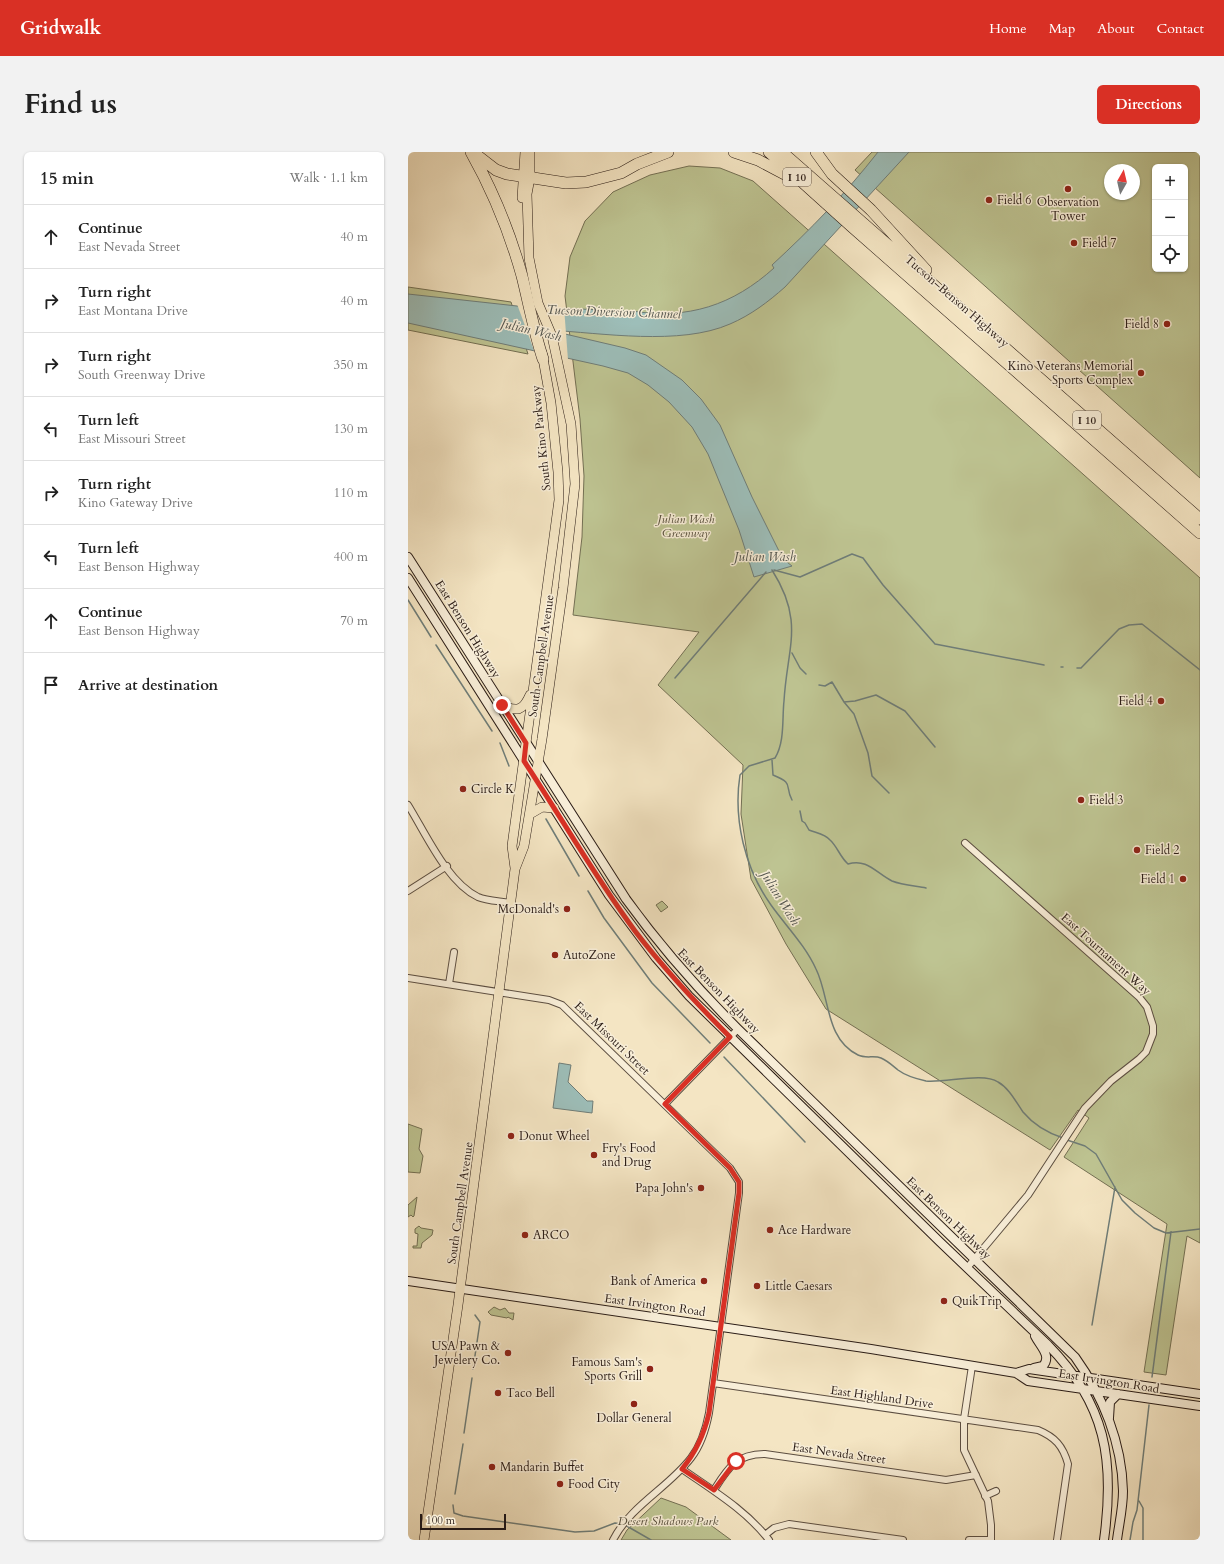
<!DOCTYPE html>
<meta charset="utf-8">
<style>
:root{--surface:#fff;--page:#f2f2f2;--text:#222;--muted:#767676;--line:#e0e0e0;--accent:#d93025}
body{margin:0;font-family:Cardo,serif;background:var(--page);color:var(--text)}
.controls{position:absolute;right:12px;top:12px;display:grid;overflow:hidden;border-radius:6px;box-shadow:0 1px 3px #0004}
.controls button{width:36px;height:36px;display:grid;place-items:center;padding:0;border:0;border-bottom:1px solid var(--line);background:var(--surface);color:var(--text);font:20px sans-serif}
.compass{position:absolute;left:696px;top:12px;width:36px;height:36px;border-radius:50%;background:var(--surface);box-shadow:0 1px 3px #0004;rotate:8deg}
.scale{position:absolute;left:12px;bottom:10px;width:86px;box-sizing:border-box;padding-left:4px;border:2px solid #2a1c16;border-top:0;font-size:11px;line-height:14px;white-space:nowrap;color:#2a1c16;-webkit-text-stroke:3px #f8eed8;paint-order:stroke}
.stop{position:absolute;width:12px;height:12px;margin:-9px;border:3px solid #d93025;border-radius:50%;background:#fff}
.stop.end{background:#d93025;border-color:#fff;box-shadow:0 1px 4px #0008}
.list{margin:0;padding:0;list-style:none}
h2{display:flex;justify-content:space-between;align-items:center;height:52px;margin:0;padding:0 16px;font-size:17px}
h2 small{font-size:13px;font-weight:400;color:var(--muted)}
.list li{display:grid;grid-template-columns:26px 1fr auto;gap:12px;align-items:center;box-sizing:border-box;height:64px;padding:0 16px;border-top:1px solid var(--line)}
.list b{display:block;font-size:15px;white-space:nowrap}
.list p{margin:0;font-size:13px;white-space:nowrap;color:var(--muted)}
.list em{font-size:13px;font-style:normal;color:var(--muted)}
.icon{flex:none;width:22px;height:22px;fill:none;stroke:currentColor;stroke-width:2;stroke-linecap:round;stroke-linejoin:round}
.map{position:relative;flex:none;width:792px;height:1388px;overflow:hidden;border-radius:6px}
header{display:flex;align-items:center;gap:24px;box-sizing:border-box;height:56px;padding:0 20px;background:var(--accent);color:#fff}
header strong{font-size:19px}
nav{display:flex;gap:22px;margin-inline-start:auto;font-size:14px}
.intro{display:flex;align-items:center;justify-content:space-between;box-sizing:border-box;height:96px;padding:0 24px}
h1{margin:0;font-size:28px}
.button{padding:10px 18px;border-radius:6px;background:var(--accent);color:#fff;font-size:14px;font-weight:700}
main{display:flex;gap:24px;padding:0 24px}
aside{flex:1;background:var(--surface);border-radius:6px;box-shadow:0 1px 3px #0004}
.map>svg:first-child{display:block}
.green{fill:#bec492;stroke:#747054;fill-rule:evenodd}
.water{fill:#9dbeb9;stroke:#6f7d78}
.pier{fill:#f4e5c3}
.lines{fill:none;stroke-linecap:round;stroke-linejoin:round}
.stream{stroke:#6f7d78;stroke-width:1.5}
.street-casing{stroke:#5c4e41;stroke-width:8}
.secondary-casing{stroke:#2a1c16;stroke-width:10}
.primary-casing{stroke:#2a1c16;stroke-width:10}
.highway-casing{stroke:#2a1c16;stroke-width:12}
.street{stroke:#f8eed8;stroke-width:6}
.secondary{stroke:#f8eed8;stroke-width:8}
.primary{stroke:#f4e5c3;stroke-width:9}
.highway{stroke:#f4e5c3;stroke-width:11}
.route{stroke:#d93025;stroke-width:5}
.poi-dot{fill:#8f2418;stroke:#f8eed8;stroke-width:1.5}
.labels{text-anchor:middle;dominant-baseline:central;stroke-width:3;stroke-linejoin:round;paint-order:stroke}
.shield{fill:#f8eed8;stroke:#685b50;stroke-width:1}
.shield-label{font-size:11px;font-weight:bold;fill:#2a1c16}
.poi-label{font-size:12px;fill:#2a1c16;stroke:#f8eed8;text-anchor:start}
.street-label{font-size:12px;fill:#2a1c16;stroke:#f8eed8}
.park-label{font-size:12px;font-style:italic;fill:#564e3b;stroke:#f8eed8}
.water-label{font-size:13px;font-style:italic;fill:#52554f;stroke:#f8eed8}
</style>
<header>
<strong>Gridwalk</strong>
<nav><a>Home</a><a>Map</a><a>About</a><a>Contact</a></nav>
</header>
<div class="intro"><h1>Find us</h1><a class="button">Directions</a></div>
<main>
<aside>
<h2>15 min<small>Walk · 1.1 km</small></h2>
<ul class="list">
<li><svg class="icon" aria-label="ahead" viewBox="0 0 24 24"><path d="M12 20V5M6 11l6-6 6 6"/></svg><div><b>Continue</b><p>East Nevada Street</p></div><em>40 m</em></li>
<li><svg class="icon" aria-label="right" viewBox="0 0 24 24"><path d="M7 20v-9h11M14 6l5 5-5 5"/></svg><div><b>Turn right</b><p>East Montana Drive</p></div><em>40 m</em></li>
<li><svg class="icon" aria-label="right" viewBox="0 0 24 24"><path d="M7 20v-9h11M14 6l5 5-5 5"/></svg><div><b>Turn right</b><p>South Greenway Drive</p></div><em>350 m</em></li>
<li><svg class="icon" aria-label="left" viewBox="0 0 24 24"><path d="M17 20v-9H6M10 6l-5 5 5 5"/></svg><div><b>Turn left</b><p>East Missouri Street</p></div><em>130 m</em></li>
<li><svg class="icon" aria-label="right" viewBox="0 0 24 24"><path d="M7 20v-9h11M14 6l5 5-5 5"/></svg><div><b>Turn right</b><p>Kino Gateway Drive</p></div><em>110 m</em></li>
<li><svg class="icon" aria-label="left" viewBox="0 0 24 24"><path d="M17 20v-9H6M10 6l-5 5 5 5"/></svg><div><b>Turn left</b><p>East Benson Highway</p></div><em>400 m</em></li>
<li><svg class="icon" aria-label="ahead" viewBox="0 0 24 24"><path d="M12 20V5M6 11l6-6 6 6"/></svg><div><b>Continue</b><p>East Benson Highway</p></div><em>70 m</em></li>
<li><svg class="icon" aria-label="arrive" viewBox="0 0 24 24"><path d="M6 21V4h12l-3 4 3 4H6"/></svg><div><b>Arrive at destination</b></div></li>
</ul>
</aside>
<div class="map">
<svg width="792" height="1388" viewBox="0 0 792 1388">
<rect width="100%" height="100%" fill="#f4e5c3"/>
<filter id="stains"><feTurbulence type="fractalNoise" baseFrequency=".005" numOctaves="4"/><feColorMatrix values="0 0 0 0 .2 0 0 0 0 .09 0 0 0 0 .02 0 0 0 .5 -.17"/></filter>
<radialGradient id="worn" r=".72"><stop offset=".6" stop-color="#630" stop-opacity="0"/><stop offset="1" stop-color="#630" stop-opacity=".3"/></radialGradient>
<!-- green -->
<path class="green" d="M464 0H792V326L447 18ZM747 15H777V117H747ZM702 18H726V42H702Z
M281 14 312 16 345 29 792 426V1091L779 1084 758 1223 736 1220 759 1072 656 1005 681 966 670 958 642 998 418 857 378 792 343 727 333 662 335 613 250 533 291 480 165 463 174 385 176 324 172 267 157 144 162 105 177 69 205 40 242 23Z
M0 135 103 150 120 202 0 178Z
M254 749 260 755 253 760 248 753Z
M0 972 14 977 11 997 15 1004 12 1021 0 1020Z
M9 1045 6 1064 5 1065 3 1063 0 1065V1053Z
M11 1074 13 1076 25 1078 24 1083 14 1091 13 1096H5V1094H9L10 1082 7 1081V1077Z
M86 1155 92 1158 97 1156 101 1161H106L105 1168 100 1165 99 1166 83 1163 80 1160Z
M253 1346 278 1355 323 1388H213L219 1378Z"/>
<!-- water -->
<path class="water" d="M470 0H501L377 135C360 150 343 163 322 172 272 194 194 181 140 178L217 196 238 203 274 228 293 247 312 273 344 345 375 407 384 414 346 425 331 378 300 302 284 275 261 250 240 233 220 221 195 214 0 171V142L118 155 224 159C280 168 325 153 366 116L364 113C402 78 438 41 470 0Z
M151 911 163 913 160 930 179 949H185L184 961 145 956Z"/>
<!-- pier -->
<path class="pier" d="M109 152 156 155 160 208 127 201Z"/>
<g class="lines">
<!-- stream -->
<path class="stream" d="M364 418C397 470 379 495 376 549 374 566 377 590 367 606L341 614 332 623C325 667 337 717 363 753 378 774 397 793 408 817 422 845 417 887 450 903 458 907 466 903 473 906 480 909 485 914 490 918 498 924 509 927 518 929 538 931 575 920 590 930 601 936 608 950 615 960 625 972 640 981 655 986
M366 418 392 425 444 402 455 406 475 433 527 492 636 513
M0 448 23 485
M28 493 84 579
M384 501 392 516 398 522
M653 515H655
M669 516H673L711 477 721 473 734 472 792 518
M267 526 358 420
M411 533 417 534 424 530 436 550 447 549 468 543 497 559 527 595
M436 550 446 562 460 601 464 624 481 641
M92 591 101 614
M364 608 365 623C387 632 376 633 384 648
M392 659 394 669 397 671 401 678C408 681 417 682 422 688 429 694 432 705 440 712 459 706 468 721 484 729 494 733 508 734 518 736
M138 667 171 724
M180 739 196 766 244 831 302 891
M316 905 397 990
M659 988 677 994 688 1002 714 1048 727 1061 746 1076 758 1081 792 1077
M684 1173 707 1035
M65 1217 72 1170 67 1163
M744 1225 763 1080
M56 1281 64 1226
M47 1342 55 1292
M731 1349 735 1356V1388
M45 1353 46 1361 55 1364 167 1380 186 1379 207 1371 213 1372
M217 1373 243 1388
M722 1388 725 1370 729 1358 741 1253"/>
<defs>
<path id="street" d="M0 653C18 682 39 730 70 745 79 749 93 749 103 751
M557 691 731 845 739 855 745 874V882L738 900 731 907 703 929 677 956 620 1043 559 1116
M0 739 39 714
M0 826 141 848 154 853 322 1016 331 1030V1041L301 1261C298 1277 293 1293 283 1306 260 1336 223 1353 205 1388
M41 832 46 800
M257 952 330 877
M564 1214 556 1267V1298L580 1349 583 1373V1388
M305 1231 630 1278C647 1285 655 1294 660 1312L649 1388
M274 1317C304 1338 338 1358 361 1388
M306 1338C320 1316 328 1302 357 1302L538 1328 568 1323
M577 1344 588 1339
M357 1383 366 1376 381 1372 495 1388
M561 1388H583"/>
<path id="secondary" d="M0 405 218 747C252 794 289 836 330 877L667 1205C695 1244 714 1291 715 1339 715 1356 711 1372 709 1388
M0 426 201 743 248 806 281 844 532 1090 640 1193C698 1252 707 1308 696 1388
M0 1129 463 1197 608 1221 620 1229 792 1254
M626 1216 635 1214C644 1204 632 1194 627 1184
M608 1221 621 1217 792 1242
M701 1266 702 1250 710 1242"/>
<path id="primary" d="M114 46 117 0
M94 553C109 560 115 559 122 543
M122 662 134 655 146 656
M107 716 104 694 151 348 150 320 143 251 134 201
M16 1388 50 1153 107 717 116 694 134 587 155 436 167 332 163 272 144 184 130 151 121 106 119 42 122 26V0"/>
<path id="highway" d="M63 0C85 39 102 81 114 124 121 152 126 180 135 207
M326 0 350 8 382 25
M361 0 443 74 792 381
M374 0 792 367
M408 0 424 22 463 58 518 118
M66 1 88 18 99 22 158 31 178 30 213 21 229 12 260 0"/>
</defs>
<!-- street casing -->
<use href="#street" class="street-casing"/>
<!-- secondary casing -->
<use href="#secondary" class="secondary-casing"/>
<!-- primary casing -->
<use href="#primary" class="primary-casing"/>
<!-- highway casing -->
<use href="#highway" class="highway-casing"/>
<!-- street -->
<use href="#street" class="street"/>
<!-- secondary -->
<use href="#secondary" class="secondary"/>
<!-- primary -->
<use href="#primary" class="primary"/>
<!-- highway -->
<use href="#highway" class="highway"/>
</g>
<g class="lines">
<!-- route -->
<path class="route" d="M94 553 118 591 116 609C153 665 187 725 227 779 256 817 288 851 322 885L257 952 322 1016 331 1030V1041L301 1261C296 1283 288 1300 274 1317L306 1338 328 1309"/>
</g>
<!-- markers -->
<g class="poi-dot">
<circle cx="660" cy="37" r="4"/>
<circle cx="581" cy="48" r="4"/>
<circle cx="666" cy="91" r="4"/>
<circle cx="759" cy="172" r="4"/>
<circle cx="733" cy="221" r="4"/>
<circle cx="753" cy="549" r="4"/>
<circle cx="55" cy="637" r="4"/>
<circle cx="673" cy="648" r="4"/>
<circle cx="729" cy="698" r="4"/>
<circle cx="775" cy="727" r="4"/>
<circle cx="159" cy="757" r="4"/>
<circle cx="147" cy="803" r="4"/>
<circle cx="103" cy="984" r="4"/>
<circle cx="186" cy="1003" r="4"/>
<circle cx="293" cy="1036" r="4"/>
<circle cx="362" cy="1078" r="4"/>
<circle cx="117" cy="1083" r="4"/>
<circle cx="296" cy="1129" r="4"/>
<circle cx="349" cy="1134" r="4"/>
<circle cx="536" cy="1149" r="4"/>
<circle cx="100" cy="1201" r="4"/>
<circle cx="242" cy="1217" r="4"/>
<circle cx="90" cy="1241" r="4"/>
<circle cx="226" cy="1252" r="4"/>
<circle cx="84" cy="1315" r="4"/>
<circle cx="152" cy="1332" r="4"/>
</g>
<g class="labels">
<!-- shield labels -->
<g class="shield">
<rect x="375" y="16" width="28" height="18" rx="3"/>
<rect x="665" y="259" width="28" height="18" rx="3"/>
</g>
<g class="shield-label">
<text x="389" y="25">I 10</text>
<text x="679" y="268">I 10</text>
</g>
<!-- poi labels -->
<g class="poi-label">
<text x="589" y="48">Field 6</text>
<text x="660" y="50" text-anchor="middle">Observation<tspan x="660" dy="14">Tower</tspan></text>
<text x="674" y="91">Field 7</text>
<text x="751" y="172" text-anchor="end">Field 8</text>
<text x="725" y="214" text-anchor="end">Kino Veterans Memorial<tspan x="725" dy="14">Sports Complex</tspan></text>
<text x="745" y="549" text-anchor="end">Field 4</text>
<text x="63" y="637">Circle K</text>
<text x="681" y="648">Field 3</text>
<text x="737" y="698">Field 2</text>
<text x="767" y="727" text-anchor="end">Field 1</text>
<text x="151" y="757" text-anchor="end">McDonald's</text>
<text x="155" y="803">AutoZone</text>
<text x="111" y="984">Donut Wheel</text>
<text x="194" y="996">Fry's Food<tspan x="194" dy="14">and Drug</tspan></text>
<text x="285" y="1036" text-anchor="end">Papa John's</text>
<text x="370" y="1078">Ace Hardware</text>
<text x="125" y="1083">ARCO</text>
<text x="288" y="1129" text-anchor="end">Bank of America</text>
<text x="357" y="1134">Little Caesars</text>
<text x="544" y="1149">QuikTrip</text>
<text x="92" y="1194" text-anchor="end">USA Pawn &amp;<tspan x="92" dy="14">Jewelery Co.</tspan></text>
<text x="234" y="1210" text-anchor="end">Famous Sam's<tspan x="234" dy="14">Sports Grill</tspan></text>
<text x="98" y="1241">Taco Bell</text>
<text x="226" y="1266" text-anchor="middle">Dollar General</text>
<text x="92" y="1315">Mandarin Buffet</text>
<text x="160" y="1332">Food City</text>
</g>
<!-- street labels -->
<g class="street-label">
<text transform="translate(549 149) rotate(41)">Tucson–Benson Highway</text>
<text transform="translate(133 286) rotate(-96)">South Kino Parkway</text>
<text transform="translate(60 477) rotate(58)">East Benson Highway</text>
<text transform="translate(133 504) rotate(-82)">South Campbell Avenue</text>
<text transform="translate(698 802) rotate(42)">East Tournament Way</text>
<text transform="translate(311 839) rotate(46)">East Benson Highway</text>
<text transform="translate(204 886) rotate(44)">East Missouri Street</text>
<text transform="translate(52 1051) rotate(-82)">South Campbell Avenue</text>
<text transform="translate(541 1066) rotate(44)">East Benson Highway</text>
<text transform="translate(247 1153) rotate(8)">East Irvington Road</text>
<text transform="translate(701 1229) rotate(9)">East Irvington Road</text>
<text transform="translate(474 1245) rotate(8)">East Highland Drive</text>
<text transform="translate(431 1301) rotate(8)">East Nevada Street</text>
</g>
<!-- park labels -->
<g class="park-label">
<text x="278" y="367">Julian Wash<tspan x="278" dy="14">Greenway</tspan></text>
<text x="260" y="1369">Desert Shadows Park</text>
</g>
<!-- water labels -->
<g class="water-label">
<text transform="translate(206 160) rotate(2)">Tucson Diversion Channel</text>
<text transform="translate(123 178) rotate(13)">Julian Wash</text>
<text x="357" y="405">Julian Wash</text>
<text transform="translate(372 746) rotate(58)">Julian Wash</text>
</g>
</g>
<rect width="100%" height="100%" filter="url(#stains)"/>
<rect width="100%" height="100%" fill="url(#worn)"/>
</svg>
<div class="controls">
<button>+</button>
<button>−</button>
<button><svg class="icon" aria-label="locate" viewBox="0 0 24 24"><circle cx="12" cy="12" r="6"/><path d="M12 2v4M12 18v4M2 12h4M18 12h4"/></svg></button>
</div>
<svg class="compass" viewBox="-18 -18 36 36"><path d="M0-13l5 13h-10z" fill="#e53935"/><path d="M0 13l5-13h-10z" fill="#767676"/></svg>
<div class="scale">100 m</div>
<div class="stop" style="left:328px;top:1309px"></div>
<div class="stop end" style="left:94px;top:553px"></div>
</div>
</main>
